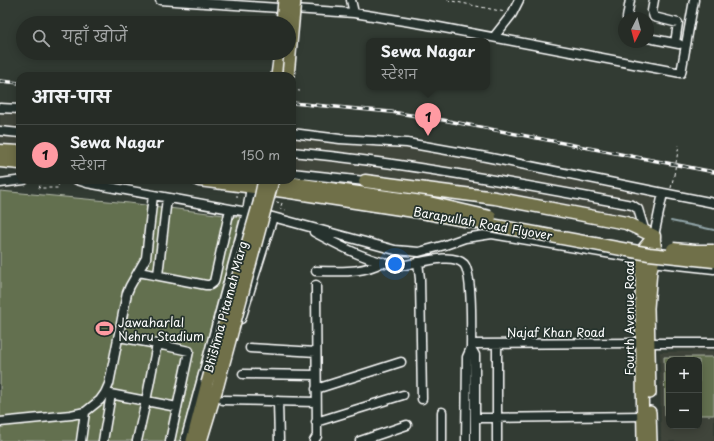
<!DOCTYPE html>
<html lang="hi">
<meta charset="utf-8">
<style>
:root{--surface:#262c26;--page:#323832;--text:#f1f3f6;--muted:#a4a7a7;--line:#424843;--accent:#ff9aa2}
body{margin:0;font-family:"Playpen Sans","Playpen Sans Deva",sans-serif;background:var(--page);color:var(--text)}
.controls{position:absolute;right:12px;bottom:12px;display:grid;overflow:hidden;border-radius:8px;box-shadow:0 2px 10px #0003}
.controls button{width:36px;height:36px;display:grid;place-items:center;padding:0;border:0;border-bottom:1px solid var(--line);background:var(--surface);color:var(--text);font:20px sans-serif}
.compass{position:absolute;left:618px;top:12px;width:36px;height:36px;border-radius:50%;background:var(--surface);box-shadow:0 2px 10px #0003;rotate:186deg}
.you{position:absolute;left:395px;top:264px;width:14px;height:14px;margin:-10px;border:3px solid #fff;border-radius:50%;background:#1a73e8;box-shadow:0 0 0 6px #1a73e833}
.badge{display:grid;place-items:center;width:26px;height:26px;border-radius:50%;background:var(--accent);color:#111;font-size:13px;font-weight:700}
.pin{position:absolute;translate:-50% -33px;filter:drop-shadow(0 1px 2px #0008)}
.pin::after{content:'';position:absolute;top:21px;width:14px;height:12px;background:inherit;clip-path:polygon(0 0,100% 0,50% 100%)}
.popup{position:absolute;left:366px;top:38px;width:124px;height:52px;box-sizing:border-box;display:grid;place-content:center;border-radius:8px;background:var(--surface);filter:drop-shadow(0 1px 3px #0005);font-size:13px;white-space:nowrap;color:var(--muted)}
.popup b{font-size:15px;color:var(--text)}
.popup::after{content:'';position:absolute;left:50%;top:100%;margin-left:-8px;border:8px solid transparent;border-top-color:var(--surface)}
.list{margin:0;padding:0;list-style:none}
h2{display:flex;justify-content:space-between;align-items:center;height:52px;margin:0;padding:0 16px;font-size:17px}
h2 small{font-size:13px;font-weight:400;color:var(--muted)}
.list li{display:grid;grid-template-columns:26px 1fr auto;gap:12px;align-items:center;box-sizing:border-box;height:60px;padding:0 16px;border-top:1px solid var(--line)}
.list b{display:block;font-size:15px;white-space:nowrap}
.list p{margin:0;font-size:13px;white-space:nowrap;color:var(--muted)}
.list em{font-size:13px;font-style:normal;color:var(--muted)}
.icon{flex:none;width:22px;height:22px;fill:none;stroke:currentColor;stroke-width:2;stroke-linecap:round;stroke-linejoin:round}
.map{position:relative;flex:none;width:714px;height:441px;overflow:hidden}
.search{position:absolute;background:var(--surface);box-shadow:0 2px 10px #0003;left:16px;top:16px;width:280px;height:44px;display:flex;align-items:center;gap:10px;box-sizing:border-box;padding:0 14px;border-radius:22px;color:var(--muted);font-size:15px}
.panel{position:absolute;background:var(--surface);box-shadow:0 2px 10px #0003;left:16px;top:72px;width:280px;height:112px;border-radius:12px}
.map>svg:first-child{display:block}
.built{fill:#41453a;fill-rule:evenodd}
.green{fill:#636f50;stroke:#b1b7a8}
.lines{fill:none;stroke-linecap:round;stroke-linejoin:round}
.stream{stroke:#91a4a8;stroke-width:2}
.minor-casing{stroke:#fff;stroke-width:11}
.major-casing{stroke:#fff;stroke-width:14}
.highway-casing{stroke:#fff;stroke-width:15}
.path{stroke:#fff;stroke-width:1;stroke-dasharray:3 3;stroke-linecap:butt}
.minor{stroke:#26332d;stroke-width:8}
.major{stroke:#70704a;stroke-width:11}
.highway{stroke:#70704a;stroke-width:12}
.rail-casing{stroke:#fff;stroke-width:3.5}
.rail{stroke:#26332d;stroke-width:2;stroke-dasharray:6;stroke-linecap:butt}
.major-bridge-casing{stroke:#fff;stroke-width:14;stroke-linecap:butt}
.highway-bridge-casing{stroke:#fff;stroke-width:15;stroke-linecap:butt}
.path-bridge{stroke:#fff;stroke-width:1;stroke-dasharray:3 3;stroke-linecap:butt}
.major-bridge{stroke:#70704a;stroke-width:11}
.highway-bridge{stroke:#70704a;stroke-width:12}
.labels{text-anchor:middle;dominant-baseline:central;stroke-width:3.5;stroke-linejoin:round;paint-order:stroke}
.street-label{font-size:12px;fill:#fff;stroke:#26332d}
.poi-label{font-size:12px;fill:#fff;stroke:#26332d;text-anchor:start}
</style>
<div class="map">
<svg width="714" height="441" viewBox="0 0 714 441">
<rect width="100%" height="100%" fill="#323b33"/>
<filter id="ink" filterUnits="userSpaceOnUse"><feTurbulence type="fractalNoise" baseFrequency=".025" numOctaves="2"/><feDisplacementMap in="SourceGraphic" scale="8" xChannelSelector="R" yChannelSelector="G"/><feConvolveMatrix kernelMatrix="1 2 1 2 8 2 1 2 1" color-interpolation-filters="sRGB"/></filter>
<g filter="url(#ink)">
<!-- built -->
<path class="built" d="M0 110 20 111V149L0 147Z
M292 133 408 145 657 190 651 223 480 192 320 172 319 180 292 178Z
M714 351V441H661L660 352ZM669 360H699V426H669Z"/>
<!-- green -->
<path class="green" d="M0 191 129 203 240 217 180 441H0Z
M664 357H714V415H699V360H669V416H665Z"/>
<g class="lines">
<!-- stream -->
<path class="stream" d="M671 221 714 230"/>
<defs>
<path id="minor" d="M160 0 354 13 423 24 681 73 694 0
M351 0 354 13
M654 0 652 11 654 17 678 23 675 43
M627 18 630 0
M494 37 512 14 519 0
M648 38 679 44
M0 108 20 109
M0 131 20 133
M292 133 340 139 407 143 486 157 663 193 654 236
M292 152C407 163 519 184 632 205L638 209 645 232
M292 173 365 181
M77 180 87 183 269 216 395 250 419 252 445 245 465 238 492 234 624 256 642 261 714 269
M0 183 24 180
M663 193 714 203
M314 232C338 245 378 267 405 265 420 263 452 252 464 264 473 275 471 332 471 348L475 355V441
M418 262 420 279 422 399
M316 271C341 271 360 274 383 262
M139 272 206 285H210L214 282 230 209
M158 275 167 198
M241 319 273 217
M649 343H714
M157 344 189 351 170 441
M471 344 641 343
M250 348 316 352
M243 374 316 375
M316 389 401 362
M105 393 146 401 157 344 119 337
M223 400 316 402
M278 401 279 441
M442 412V441
M475 418 643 416
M0 422 71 415 85 412 100 400 105 393 109 384 127 293 130 286 146 258 153 195
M316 422 403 395
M81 441 85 412
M103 441 111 394
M137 441 146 401 177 407
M185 441 247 212 251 187
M314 441 317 436 316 285
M360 441 407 425
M466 441 467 357 471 348
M497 441V344"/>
<path id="major" d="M277 76 280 53
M650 393 648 308 651 270 656 252 654 236
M650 412 651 441
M192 441 207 383
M201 441 218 385
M643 441 641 299 642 255 644 248 654 236"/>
<path id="highway" d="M0 151 20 152
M0 161 20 163
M199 180 284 191 427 213
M267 180 429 203
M365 181 495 198 626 223 654 236"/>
</defs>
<!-- minor casing -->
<use href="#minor" class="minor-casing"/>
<!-- major casing -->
<use href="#major" class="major-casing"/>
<!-- highway casing -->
<use href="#highway" class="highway-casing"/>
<!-- path -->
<path class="path" d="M447 0 505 12
M292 90 300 91
M42 180 39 188H58L59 180
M671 188 674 175
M237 195V197L241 198
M276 202 282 203 280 209 286 210"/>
<!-- minor -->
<use href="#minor" class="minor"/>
<!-- major -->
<use href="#major" class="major"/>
<!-- highway -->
<use href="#highway" class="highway"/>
<defs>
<path id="rail" d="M0 81 20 83
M292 103 391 112 443 120 714 172"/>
</defs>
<!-- rail casing -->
<use href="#rail" class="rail-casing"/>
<!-- rail -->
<use href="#rail" class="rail"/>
<defs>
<path id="major-bridge" d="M282 23 284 0
M288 76 295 0
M207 383 259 203 264 180
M218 385 273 180"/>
<path id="highway-bridge" d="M429 203 490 217
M427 213 649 254 714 261
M673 249 695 251H714"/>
</defs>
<!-- major-bridge casing -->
<use href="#major-bridge" class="major-bridge-casing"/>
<!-- highway-bridge casing -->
<use href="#highway-bridge" class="highway-bridge-casing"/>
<!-- path-bridge -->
<path class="path-bridge" d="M674 175 679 145"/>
<!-- major-bridge -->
<use href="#major-bridge" class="major-bridge"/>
<!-- highway-bridge -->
<use href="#highway-bridge" class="highway-bridge"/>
</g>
</g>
<!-- icons -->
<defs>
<symbol id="stadium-bare" viewBox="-9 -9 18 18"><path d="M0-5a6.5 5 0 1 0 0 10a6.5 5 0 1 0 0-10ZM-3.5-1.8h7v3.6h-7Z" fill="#ff9aa2" stroke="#26332d" stroke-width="2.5" paint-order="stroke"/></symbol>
</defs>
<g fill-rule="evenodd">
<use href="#stadium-bare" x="92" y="316" width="25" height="25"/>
</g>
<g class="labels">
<!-- street labels -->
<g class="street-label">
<text transform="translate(483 223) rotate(10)">Barapullah Road Flyover</text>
<text transform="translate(225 307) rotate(-75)">Bhishma Pitamah Marg</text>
<text transform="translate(629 318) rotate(-90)">Fourth Avenue Road</text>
<text x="556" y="332">Najaf Khan Road</text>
</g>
<!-- poi labels -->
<g class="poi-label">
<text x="118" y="322">Jawaharlal<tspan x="118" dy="14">Nehru Stadium</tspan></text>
</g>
</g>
</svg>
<div class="controls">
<button>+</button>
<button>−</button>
</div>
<svg class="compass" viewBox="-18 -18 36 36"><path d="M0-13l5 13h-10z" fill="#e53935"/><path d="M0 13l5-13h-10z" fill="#a4a7a7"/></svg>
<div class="you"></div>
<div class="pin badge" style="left:428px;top:136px">1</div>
<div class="popup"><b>Sewa Nagar</b>स्टेशन</div>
<div class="search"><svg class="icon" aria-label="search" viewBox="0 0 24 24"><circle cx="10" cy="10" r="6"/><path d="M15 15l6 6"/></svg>यहाँ खोजें</div>
<section class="panel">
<h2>आस-पास<small></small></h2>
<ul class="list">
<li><span class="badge">1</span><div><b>Sewa Nagar</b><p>स्टेशन</p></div><em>150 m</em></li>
</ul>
</section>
</div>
